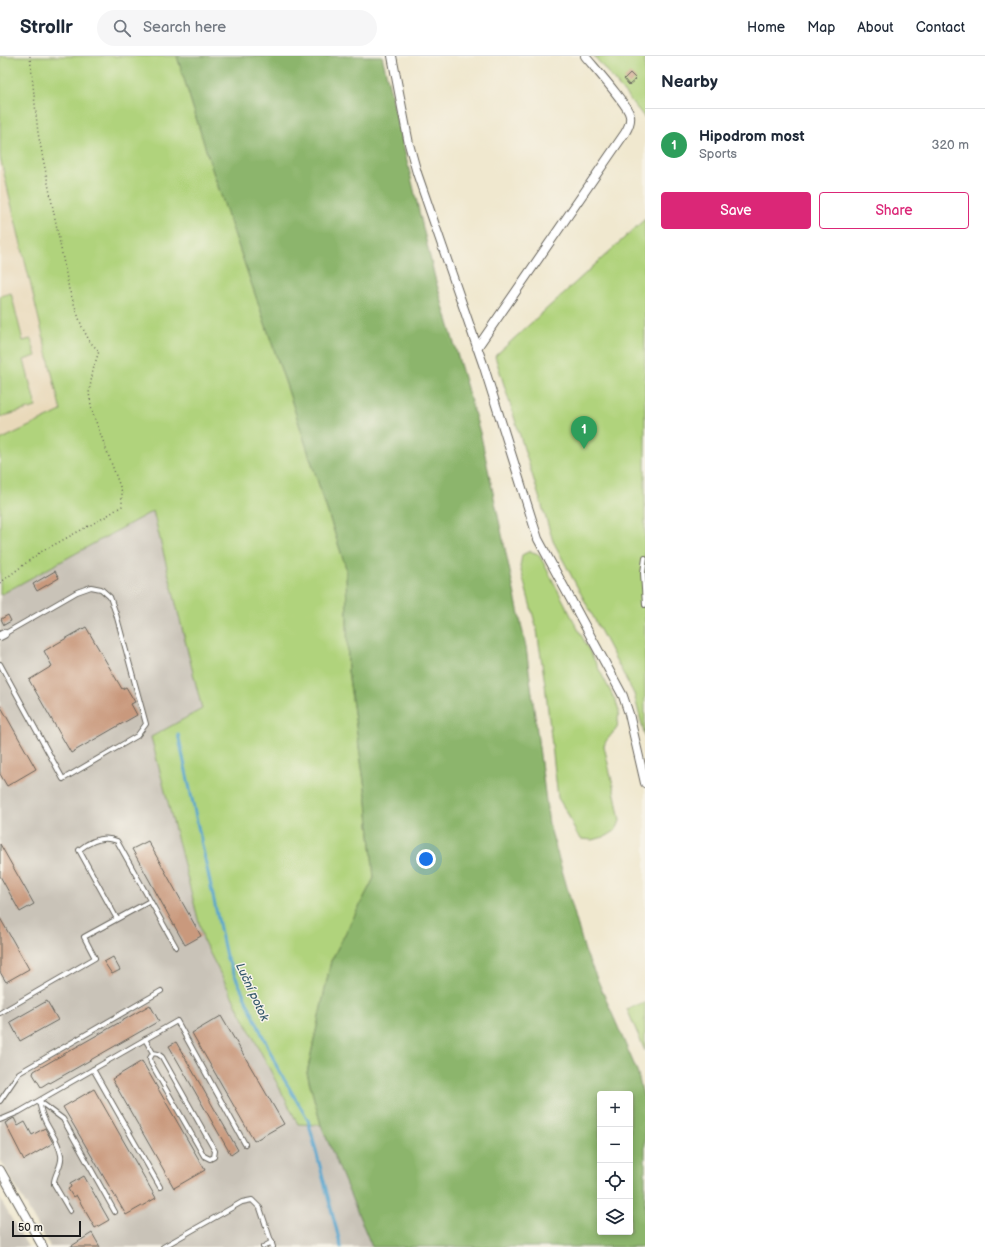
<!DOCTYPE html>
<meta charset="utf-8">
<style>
:root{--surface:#fff;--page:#f6f6f7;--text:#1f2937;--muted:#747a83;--line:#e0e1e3;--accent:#db2777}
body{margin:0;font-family:"Balsamiq Sans",sans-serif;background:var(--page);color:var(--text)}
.controls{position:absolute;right:12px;bottom:12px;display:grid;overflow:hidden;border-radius:4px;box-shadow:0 2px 6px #0003}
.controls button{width:36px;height:36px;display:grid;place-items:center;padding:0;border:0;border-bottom:1px solid var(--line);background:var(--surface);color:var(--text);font:20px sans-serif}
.scale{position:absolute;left:12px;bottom:10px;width:69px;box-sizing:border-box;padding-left:4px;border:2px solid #1c1c1c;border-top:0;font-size:11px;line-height:14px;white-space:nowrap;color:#1c1c1c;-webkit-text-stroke:3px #f7f3e8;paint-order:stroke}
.you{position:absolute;left:426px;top:803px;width:14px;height:14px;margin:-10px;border:3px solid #fff;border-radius:50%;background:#1a73e8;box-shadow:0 0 0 6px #1a73e833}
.badge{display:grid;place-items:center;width:26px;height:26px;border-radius:50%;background:var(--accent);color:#fff;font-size:13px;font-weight:700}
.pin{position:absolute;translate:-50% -33px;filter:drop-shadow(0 1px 2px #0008)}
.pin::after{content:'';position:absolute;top:21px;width:14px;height:12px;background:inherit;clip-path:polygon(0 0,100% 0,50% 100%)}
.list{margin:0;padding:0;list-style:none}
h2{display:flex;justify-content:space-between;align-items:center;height:52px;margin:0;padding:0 16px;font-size:17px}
h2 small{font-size:13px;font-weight:400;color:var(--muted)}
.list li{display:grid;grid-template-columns:26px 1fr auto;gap:12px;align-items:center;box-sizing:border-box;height:72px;padding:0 16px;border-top:1px solid var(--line)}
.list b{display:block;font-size:15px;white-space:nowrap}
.list p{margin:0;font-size:13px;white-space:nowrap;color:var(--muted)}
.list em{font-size:13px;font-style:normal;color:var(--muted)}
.actions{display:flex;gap:8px;padding:12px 16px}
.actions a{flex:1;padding:9px 0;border:1px solid var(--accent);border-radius:4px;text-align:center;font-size:14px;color:var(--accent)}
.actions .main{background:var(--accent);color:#fff}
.icon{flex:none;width:22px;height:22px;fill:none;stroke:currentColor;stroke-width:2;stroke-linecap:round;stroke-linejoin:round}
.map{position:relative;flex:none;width:645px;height:1191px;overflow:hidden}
header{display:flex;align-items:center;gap:24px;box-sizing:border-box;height:56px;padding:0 20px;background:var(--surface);border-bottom:1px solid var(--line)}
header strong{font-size:19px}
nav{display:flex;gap:22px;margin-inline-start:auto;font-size:14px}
.search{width:280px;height:36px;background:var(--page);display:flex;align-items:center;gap:10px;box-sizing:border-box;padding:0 14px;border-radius:22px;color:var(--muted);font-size:15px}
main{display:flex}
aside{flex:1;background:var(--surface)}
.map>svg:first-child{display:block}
.built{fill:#e9d9ba}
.industrial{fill:#c9c3b8}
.green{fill:#b0d37c;stroke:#66784c}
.forest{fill:#8cb56c;stroke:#546844;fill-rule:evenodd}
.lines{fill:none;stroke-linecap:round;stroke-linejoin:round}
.stream{stroke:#54a4ce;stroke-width:3}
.building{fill:#c9997d}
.lane-casing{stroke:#66635b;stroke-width:6}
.street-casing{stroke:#66635b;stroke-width:10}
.path{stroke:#66635b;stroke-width:1.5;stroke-dasharray:1 3;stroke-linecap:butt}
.lane{stroke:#fff;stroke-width:4}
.street{stroke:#fff;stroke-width:8}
.labels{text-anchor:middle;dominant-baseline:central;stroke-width:3;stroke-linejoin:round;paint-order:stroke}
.water-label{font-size:12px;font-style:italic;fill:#35596c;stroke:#f7f3e8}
</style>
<header>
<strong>Strollr</strong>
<div class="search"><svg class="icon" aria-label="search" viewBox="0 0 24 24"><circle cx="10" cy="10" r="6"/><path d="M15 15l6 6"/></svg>Search here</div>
<nav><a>Home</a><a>Map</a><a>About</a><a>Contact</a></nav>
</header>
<main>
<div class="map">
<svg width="645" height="1191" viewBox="0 0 645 1191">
<rect width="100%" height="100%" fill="#f7f3e8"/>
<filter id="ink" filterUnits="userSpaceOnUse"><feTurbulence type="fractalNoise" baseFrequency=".025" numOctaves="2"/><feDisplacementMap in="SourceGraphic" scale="8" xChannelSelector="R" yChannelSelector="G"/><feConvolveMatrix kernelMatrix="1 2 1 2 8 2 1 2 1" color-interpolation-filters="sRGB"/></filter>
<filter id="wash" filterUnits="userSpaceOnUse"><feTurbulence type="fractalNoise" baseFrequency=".012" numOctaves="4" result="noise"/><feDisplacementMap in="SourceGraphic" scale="16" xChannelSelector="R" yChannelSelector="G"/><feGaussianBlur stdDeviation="0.9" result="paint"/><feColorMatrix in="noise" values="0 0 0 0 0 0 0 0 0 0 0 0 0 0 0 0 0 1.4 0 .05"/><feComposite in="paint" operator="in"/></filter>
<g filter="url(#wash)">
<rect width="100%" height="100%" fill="#f0e8cf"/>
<!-- built -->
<path class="built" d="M0 101 61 355 0 384Z"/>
<!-- industrial -->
<path class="industrial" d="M153 454 202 653 298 1068 321 1069 372 1191H50L0 1103V539Z
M0 1143 28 1191H0Z"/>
<!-- green -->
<path class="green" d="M0 0H177L211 110 288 334 346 512 348 615 367 746 374 822 331 905 307 1017 321 1069 298 1068 204 886 151 681 202 653 153 455 0 539V384L61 355 0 101Z
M594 0H645V62Z
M645 163V681L634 638 553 485 495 300Z
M11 237 23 285 31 283 36 300 24 304 36 351 0 361V240Z
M530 495 538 498 542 504 616 646 619 655 617 672 606 685 604 690 616 743 620 765 618 770 615 775 607 780 593 784 581 783 576 777 568 758 558 742 545 628 537 574 520 511 522 499Z
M645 946V995L627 953Z"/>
<!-- forest -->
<path class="forest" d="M177 0H382L435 222 481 380 526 591 549 768 585 895 637 1015 645 1047V1191H372L321 1069 307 1017 331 905 374 822 367 746 348 615 346 512 288 334 211 110ZM600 1038H630V1176H600Z"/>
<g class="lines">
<!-- stream -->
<path class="stream" d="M178 678 226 900 278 1013 308 1064 341 1191"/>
</g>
<g id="blocks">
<!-- building -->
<path class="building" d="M630 17 636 23 629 29 624 23Z
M55 515 59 522 37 535 33 528Z
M8 559 11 565 4 569 1 563Z
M86 571 122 633 126 631 135 646 131 648 137 659 71 697 29 624 52 610 44 595Z
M0 649 36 713 7 730 0 718Z
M148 785 201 880 185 889 132 793Z
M0 788 34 848 20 856 0 820Z
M0 862 29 913 6 926 0 916Z
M113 901 120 914 112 918 104 906Z
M47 945 58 964 20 985 10 966Z
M150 949 159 965 50 1027 49 1026 41 1031 33 1018 34 1015Z
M221 960 284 1068 254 1085 192 977Z
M176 986 238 1094 231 1099 169 990Z
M142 1005 205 1114 174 1132 112 1023Z
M94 1033 156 1142 126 1159 63 1051Z
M14 1062 18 1070 25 1066 32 1079 45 1072 53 1087 24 1104 5 1067Z
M84 1120 109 1164 95 1172 76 1139 73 1141 68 1133 71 1131 70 1128Z
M92 1177 100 1191H70Z"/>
</g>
</g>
<g filter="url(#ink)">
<use href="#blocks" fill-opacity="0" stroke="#66635b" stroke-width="1"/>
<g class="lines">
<defs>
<path id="lane" d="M645 502 643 517 645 549
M0 608 63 723 137 680 146 668 116 558 110 541 101 533 91 531 77 536 4 578
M117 863 79 794C90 785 103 779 117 785L176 891
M0 957 95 902 84 881 150 845
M145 983 153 997 158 998 162 1001 215 1095 214 1101 210 1103 204 1100 151 1007 150 1002 153 997
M93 1013 160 1131
M0 1045 19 1017 161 935
M39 1045 63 1063 115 1156
M39 1045C40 1050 41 1055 43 1060 48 1074 58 1082 61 1099 63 1110 53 1119 54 1128L70 1155
M0 1064 19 1056 177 965 245 1088
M163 1191 242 1146 252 1144 260 1152 273 1191
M263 1191 272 1186"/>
<path id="street" d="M392 0 409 88 417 117 484 311 538 483 623 640 629 658 645 727
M477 292 625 77C628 72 631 66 630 60 629 50 593 10 585 0
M0 580 4 578
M0 1114 43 1191"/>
</defs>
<!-- lane casing -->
<use href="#lane" class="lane-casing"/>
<!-- street casing -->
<use href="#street" class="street-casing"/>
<!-- path -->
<path class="path" d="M0 527 39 497 105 461 122 450V436L92 355 89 337 93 314 99 295 90 286 82 271 69 233 38 77 30 0"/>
<!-- lane -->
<use href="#lane" class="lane"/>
<!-- street -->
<use href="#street" class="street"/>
</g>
</g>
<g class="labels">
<!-- water labels -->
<g class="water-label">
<text transform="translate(252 936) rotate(65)">Luční potok</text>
</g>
</g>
</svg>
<div class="controls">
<button>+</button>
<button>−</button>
<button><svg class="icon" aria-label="locate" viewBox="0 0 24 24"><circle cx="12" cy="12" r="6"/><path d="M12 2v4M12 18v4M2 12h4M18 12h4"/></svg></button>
<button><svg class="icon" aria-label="layers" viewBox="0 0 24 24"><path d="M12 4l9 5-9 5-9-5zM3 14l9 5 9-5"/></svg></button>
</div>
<div class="scale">50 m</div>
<div class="you"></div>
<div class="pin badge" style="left:584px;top:393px;background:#2e9e5b">1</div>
</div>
<aside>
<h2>Nearby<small></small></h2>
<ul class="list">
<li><span class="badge" style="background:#2e9e5b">1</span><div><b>Hipodrom most</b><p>Sports</p></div><em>320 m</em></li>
</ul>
<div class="actions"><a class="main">Save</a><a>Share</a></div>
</aside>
</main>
